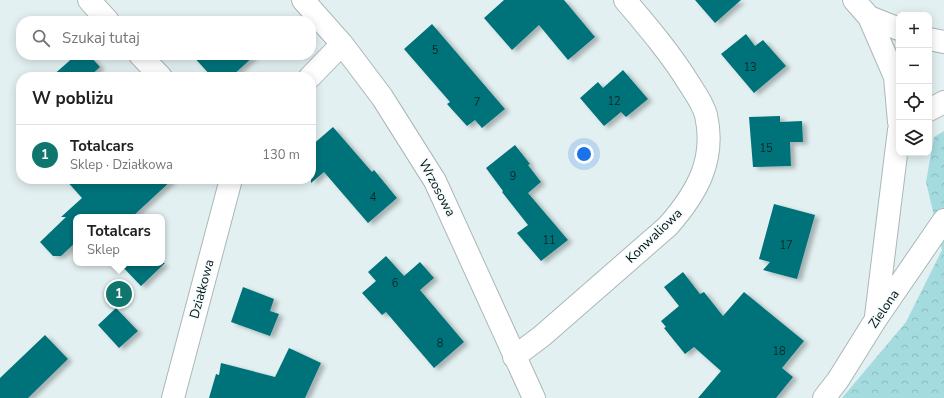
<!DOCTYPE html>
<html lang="pl">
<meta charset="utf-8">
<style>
:root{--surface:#fff;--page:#f2f2f2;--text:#202124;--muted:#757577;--line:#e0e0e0;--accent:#0f766e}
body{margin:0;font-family:"Nunito Sans",sans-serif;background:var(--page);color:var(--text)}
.controls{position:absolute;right:12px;top:12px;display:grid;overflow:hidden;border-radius:8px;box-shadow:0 2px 10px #0003}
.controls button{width:36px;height:36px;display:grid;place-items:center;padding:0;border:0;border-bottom:1px solid var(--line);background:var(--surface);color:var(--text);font:20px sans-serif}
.you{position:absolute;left:584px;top:154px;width:14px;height:14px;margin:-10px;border:3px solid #fff;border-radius:50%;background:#1a73e8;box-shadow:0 0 0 6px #1a73e833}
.badge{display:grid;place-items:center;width:26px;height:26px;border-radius:50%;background:var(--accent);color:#fff;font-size:13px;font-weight:700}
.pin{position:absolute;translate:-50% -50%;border:2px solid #fff;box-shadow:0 1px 4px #0006}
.popup{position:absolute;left:73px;top:214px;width:92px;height:52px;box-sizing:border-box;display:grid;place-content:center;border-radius:8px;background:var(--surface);filter:drop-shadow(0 1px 3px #0005);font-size:13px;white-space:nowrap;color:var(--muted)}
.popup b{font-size:15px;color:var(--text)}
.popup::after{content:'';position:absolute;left:50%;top:100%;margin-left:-8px;border:8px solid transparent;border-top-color:var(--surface)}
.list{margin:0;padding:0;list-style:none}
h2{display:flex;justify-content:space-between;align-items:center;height:52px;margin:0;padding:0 16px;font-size:17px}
h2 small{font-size:13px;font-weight:400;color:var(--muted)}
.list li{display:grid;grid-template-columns:26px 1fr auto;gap:12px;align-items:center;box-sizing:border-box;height:60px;padding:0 16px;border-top:1px solid var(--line)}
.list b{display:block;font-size:15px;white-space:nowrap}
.list p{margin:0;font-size:13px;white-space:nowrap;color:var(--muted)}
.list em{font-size:13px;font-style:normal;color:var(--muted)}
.icon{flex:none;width:22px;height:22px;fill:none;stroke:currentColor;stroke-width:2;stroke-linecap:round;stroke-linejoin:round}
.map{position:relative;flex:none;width:944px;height:398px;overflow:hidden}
.search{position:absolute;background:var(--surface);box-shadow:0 2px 10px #0003;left:16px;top:16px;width:300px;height:44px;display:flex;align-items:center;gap:10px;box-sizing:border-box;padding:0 14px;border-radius:16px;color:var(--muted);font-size:15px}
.panel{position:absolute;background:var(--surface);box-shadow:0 2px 10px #0003;left:16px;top:72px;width:300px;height:112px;border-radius:16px}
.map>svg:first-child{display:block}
.forest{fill:url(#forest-crowns)}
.building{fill:#00737a;filter:url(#shadow)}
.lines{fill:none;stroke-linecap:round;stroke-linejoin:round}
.minor-casing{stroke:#abb7b7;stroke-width:24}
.minor{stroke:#fff;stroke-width:22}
.labels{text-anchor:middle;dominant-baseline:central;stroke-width:3;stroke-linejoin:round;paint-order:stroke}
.number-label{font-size:11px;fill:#082729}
.street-label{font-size:13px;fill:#0a0e0e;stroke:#f1fdfe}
</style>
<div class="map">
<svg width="944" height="398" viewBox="0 0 944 398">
<defs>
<pattern id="forest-crowns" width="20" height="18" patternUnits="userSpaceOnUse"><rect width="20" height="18" fill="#a4dbdf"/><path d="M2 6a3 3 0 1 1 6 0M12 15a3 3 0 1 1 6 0" fill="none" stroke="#8cbbbe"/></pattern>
<filter id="shadow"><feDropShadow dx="4.5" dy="2.5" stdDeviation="2" flood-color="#0004"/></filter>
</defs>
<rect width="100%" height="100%" fill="#e3f0f1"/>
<!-- forest -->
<path class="forest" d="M944 131V398H842L906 322 942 250 926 182 934 137Z"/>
<!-- building -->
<path class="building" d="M504 0H564L595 37 568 60 539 25 512 50 484 18Z
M695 0H741L715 23Z
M432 24 505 109 482 128 475 120 467 126 447 104 450 102 404 49Z
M746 34 755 46 763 40 786 66 754 93 721 54Z
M76 55H89L100 67 89 77H51Z
M192 55H255L231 77H212Z
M623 70 648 99 626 117 621 112 604 126 580 98 598 82 603 88Z
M780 116V122L802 121 803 142H790L791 166 753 167 749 117Z
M333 127 372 172 374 170 397 198 368 223 324 172 311 183V146Z
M515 145 530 164 528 165 541 182 528 193 568 240 541 261 517 233 528 225 502 192 503 191 486 168Z
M65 179H173L132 217H76V242L61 256H53L40 242 66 217H61L82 198Z
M774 204 815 215 797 279 763 270 770 262 759 259Z
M386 256 404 276 420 262 434 278 420 290 464 342 434 368 386 312 382 315 362 293 376 281 368 272Z
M119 263H165L141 286Z
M683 272 700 294 704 292 723 316 744 292 804 341 782 368 793 377 776 398H698L721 371 694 347 685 354 664 328 666 327 661 321 679 306 664 287Z
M243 287 274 299 270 311 279 314 270 336 231 322Z
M116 308 138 331 119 348 98 325Z
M45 335 68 359 28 398H0V378Z
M289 348 321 363 305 398H209L216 374 219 375 221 363 275 377Z"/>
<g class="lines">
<defs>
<path id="minor" d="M89 0 108 21
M303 0 342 44 382 97 435 181 534 398
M854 0 869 17 895 77 899 122
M869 17 899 29
M929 39 944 42
M140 55 161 77
M310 77 342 44
M929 110 944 102
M876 316 899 130
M514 357 542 336 668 226C697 193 716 160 706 115 703 104 696 94 690 85 671 54 648 27 625 0
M173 398 231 179
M824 398 838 380 876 319 944 220"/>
</defs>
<!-- minor casing -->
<use href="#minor" class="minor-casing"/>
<!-- minor -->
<use href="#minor" class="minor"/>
</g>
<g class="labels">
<!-- number labels -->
<g class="number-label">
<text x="435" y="50">5</text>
<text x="750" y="67">13</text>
<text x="614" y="101">12</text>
<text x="477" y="102">7</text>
<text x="766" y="148">15</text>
<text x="513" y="176">9</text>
<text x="373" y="197">4</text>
<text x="549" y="240">11</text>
<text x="786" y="245">17</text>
<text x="395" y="283">6</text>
<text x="440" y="343">8</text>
<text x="779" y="351">18</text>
</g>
<!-- street labels -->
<g class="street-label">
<text transform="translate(437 188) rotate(62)">Wrzosowa</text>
<text transform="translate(654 236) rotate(-44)">Konwaliowa</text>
<text transform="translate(202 289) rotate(-75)">Działkowa</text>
<text transform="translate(884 309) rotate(-56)">Zielona</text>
</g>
</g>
</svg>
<div class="controls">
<button>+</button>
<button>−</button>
<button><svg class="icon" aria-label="locate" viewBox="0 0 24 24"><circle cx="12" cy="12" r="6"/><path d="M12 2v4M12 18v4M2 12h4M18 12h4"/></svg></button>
<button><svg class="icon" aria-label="layers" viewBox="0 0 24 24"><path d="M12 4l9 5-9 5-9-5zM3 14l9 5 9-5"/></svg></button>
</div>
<div class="you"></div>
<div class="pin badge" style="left:119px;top:294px">1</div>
<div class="popup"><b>Totalcars</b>Sklep</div>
<div class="search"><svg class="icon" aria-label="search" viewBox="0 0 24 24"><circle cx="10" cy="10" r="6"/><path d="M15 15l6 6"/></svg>Szukaj tutaj</div>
<section class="panel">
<h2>W pobliżu<small></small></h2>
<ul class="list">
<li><span class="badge">1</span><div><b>Totalcars</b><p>Sklep · Działkowa</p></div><em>130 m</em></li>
</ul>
</section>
</div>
